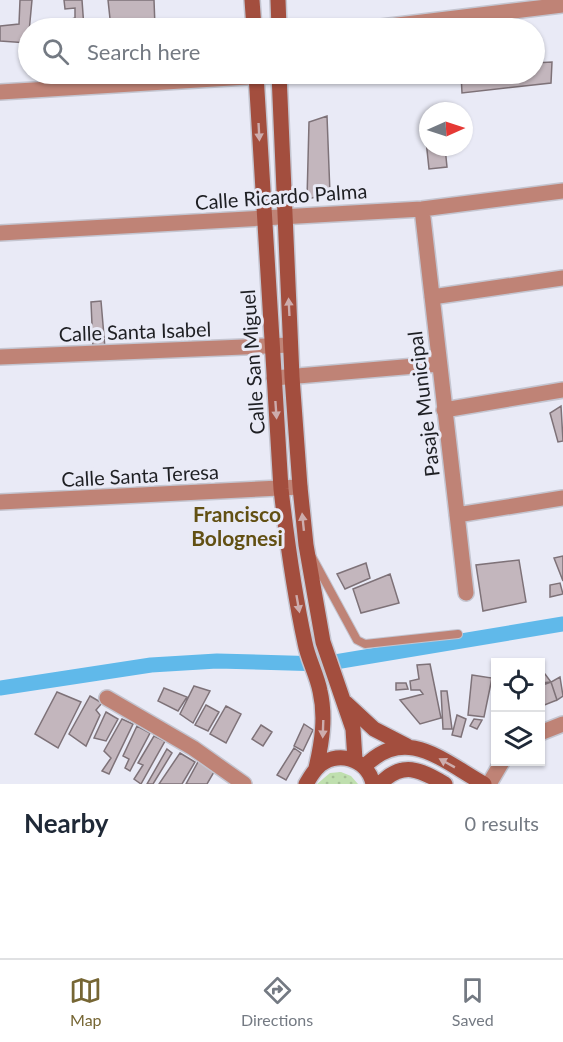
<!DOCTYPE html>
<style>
:root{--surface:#fff;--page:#f2f2f3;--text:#1f2937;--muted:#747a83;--line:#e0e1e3;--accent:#766634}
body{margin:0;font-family:Lato,sans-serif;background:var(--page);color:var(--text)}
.controls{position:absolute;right:18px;bottom:18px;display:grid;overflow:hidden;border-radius:0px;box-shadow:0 2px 4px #0004}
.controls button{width:54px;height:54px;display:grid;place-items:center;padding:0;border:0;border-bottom:2px solid var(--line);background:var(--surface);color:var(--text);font:30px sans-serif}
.compass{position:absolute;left:419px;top:102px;width:54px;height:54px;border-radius:50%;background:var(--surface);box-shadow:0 2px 4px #0004;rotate:87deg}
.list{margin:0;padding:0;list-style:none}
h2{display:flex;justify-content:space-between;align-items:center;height:78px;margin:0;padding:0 24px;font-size:26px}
h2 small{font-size:20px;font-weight:400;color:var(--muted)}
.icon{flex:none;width:33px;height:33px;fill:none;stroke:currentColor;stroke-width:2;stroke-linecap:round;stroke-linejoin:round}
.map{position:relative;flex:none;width:563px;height:784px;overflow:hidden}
.search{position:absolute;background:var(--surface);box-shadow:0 2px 4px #0004;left:18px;right:18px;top:18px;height:66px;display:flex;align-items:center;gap:15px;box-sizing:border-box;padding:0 21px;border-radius:33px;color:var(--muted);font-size:22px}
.sheet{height:174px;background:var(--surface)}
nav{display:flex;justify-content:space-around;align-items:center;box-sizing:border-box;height:84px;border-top:2px solid var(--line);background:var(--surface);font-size:16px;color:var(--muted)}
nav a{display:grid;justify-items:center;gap:3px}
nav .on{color:var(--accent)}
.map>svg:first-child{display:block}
.grass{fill:url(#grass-dots)}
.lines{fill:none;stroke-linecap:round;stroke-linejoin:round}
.canal{stroke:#60b9ea;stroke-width:15}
.building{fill:#c3b6bd;stroke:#7e7278;stroke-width:1.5}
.lane-casing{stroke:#c4c5d0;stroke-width:10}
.street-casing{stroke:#c4c5d0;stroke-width:18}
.secondary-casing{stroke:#c4c5d0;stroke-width:18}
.lane{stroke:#bf8376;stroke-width:8}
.street{stroke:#bf8376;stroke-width:15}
.secondary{stroke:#a34e3e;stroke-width:15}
.oneway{fill:#cdacac}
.labels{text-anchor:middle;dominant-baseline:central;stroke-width:6;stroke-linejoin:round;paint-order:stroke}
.street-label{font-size:20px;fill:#1e1f23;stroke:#e9eaf6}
.neighbourhood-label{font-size:21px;font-weight:bold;fill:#625013;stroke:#e9eaf6}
</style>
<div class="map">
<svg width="563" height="784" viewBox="0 0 563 784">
<defs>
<pattern id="grass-dots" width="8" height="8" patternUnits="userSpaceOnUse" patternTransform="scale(1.5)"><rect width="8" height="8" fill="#bfdfae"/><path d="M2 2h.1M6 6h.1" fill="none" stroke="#a4bf95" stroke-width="1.8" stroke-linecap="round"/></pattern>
</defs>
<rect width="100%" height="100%" fill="#e9eaf6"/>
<!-- grass -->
<path class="grass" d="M341 772 351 776 358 784H317L330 773Z"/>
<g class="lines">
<!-- canal -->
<path class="canal" d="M0 688 151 665 217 661 323 664 563 624"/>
</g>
<!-- building -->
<path class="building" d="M20 0H32L28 43 0 41V26L19 24Z
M64 0H82L84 28H68V20L75 18V8L65 9Z
M108 0H154L155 27 111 28Z
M552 62 551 83 462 93 461 74H534V63Z
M327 116 330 194 307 199 309 122Z
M425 131H428V147H445L447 167 429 169Z
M101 301 105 348H93L91 302Z
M561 406 563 441 558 442 550 413Z
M563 556V581L554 558Z
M519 560 526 602 483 611 476 565Z
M366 563 370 578 345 589 337 574Z
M390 574 399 603 361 613 353 589Z
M560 583 563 594 550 597V585Z
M430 664 441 718 420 724 400 700 423 694 420 690H411L410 681 419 679 417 665Z
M545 674 551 682 540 683V675Z
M472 675 492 678 484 717 468 715Z
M560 677 563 696 557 700 551 682Z
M551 682 557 700 542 706 540 686Z
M396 683H406L408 689 396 690Z
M194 686 210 691 193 723 180 714Z
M164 688 187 697 178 711 158 701Z
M441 691H447L452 729H443Z
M57 692 81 702 58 748 35 734Z
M90 696 102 703 96 710 100 715 86 746 69 734Z
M206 705 219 712 208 731 195 725Z
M226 706 241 714 226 743 210 734Z
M106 712 118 719 106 741 94 738Z
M457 715 466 719 461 737 452 735Z
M122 719 133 724 109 774 102 771 111 758 104 751Z
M474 719 482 720 477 729 470 726Z
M304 724 313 730 303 751 294 746Z
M261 725 272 732 263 746 252 739Z
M137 726 150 733 130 771 125 768 129 759 123 756Z
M154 736 165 741 141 784 134 779 143 765 138 763Z
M294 748 301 753 286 780 277 775Z
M167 749 172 753 153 784H147Z
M180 753 195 762 182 784H159Z
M199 760 214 772 207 784H186Z"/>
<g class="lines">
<defs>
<path id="lane" d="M312 557 357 640 365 644 458 634"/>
<path id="street" d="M373 28 563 5
M0 92 279 75
M422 209 466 593
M0 233 422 209 563 191
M432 297 563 278
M0 357 290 345
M274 378 439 364
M444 410 563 390
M0 502 300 487
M457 515 563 498
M107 698 193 748 244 784
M540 733 563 724
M489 784 502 762"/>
<path id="secondary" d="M252 0 254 28
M278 0 279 28
M256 74 281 489C287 541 294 592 305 643 308 659 317 675 320 691 326 717 322 742 316 768
M279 74 292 377 300 487 306 545 323 642 353 729 355 760
M346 703 374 729 407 746
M364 767C405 724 443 761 484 784
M306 784C309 779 313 772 317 768 335 749 368 758 373 784
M380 784C403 760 420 770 445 784"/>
</defs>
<!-- lane casing -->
<use href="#lane" class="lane-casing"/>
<!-- street casing -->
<use href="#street" class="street-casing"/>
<!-- secondary casing -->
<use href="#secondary" class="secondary-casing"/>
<!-- lane -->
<use href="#lane" class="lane"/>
<!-- street -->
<use href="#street" class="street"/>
<!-- secondary -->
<use href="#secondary" class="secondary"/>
</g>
<!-- one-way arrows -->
<defs><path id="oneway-solid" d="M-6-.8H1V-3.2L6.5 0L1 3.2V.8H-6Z" transform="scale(1.5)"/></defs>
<g class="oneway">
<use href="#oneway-solid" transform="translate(259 132) rotate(87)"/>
<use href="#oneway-solid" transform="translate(289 307) rotate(-93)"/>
<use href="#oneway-solid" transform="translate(276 410) rotate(86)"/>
<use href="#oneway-solid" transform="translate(303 522) rotate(-96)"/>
<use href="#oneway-solid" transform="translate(298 604) rotate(80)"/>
<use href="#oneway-solid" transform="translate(323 729) rotate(92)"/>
<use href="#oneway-solid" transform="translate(447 763) rotate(-151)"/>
</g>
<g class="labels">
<!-- street labels -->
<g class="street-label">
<text transform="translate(281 196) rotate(-4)">Calle Ricardo Palma</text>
<text transform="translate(135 331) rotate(-2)">Calle Santa Isabel</text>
<text transform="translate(252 362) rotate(-94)">Calle San Miguel</text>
<text transform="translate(423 404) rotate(-97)">Pasaje Municipal</text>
<text transform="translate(140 475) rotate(-3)">Calle Santa Teresa</text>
</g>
<!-- neighbourhood labels -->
<g class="neighbourhood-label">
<text x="237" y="513">Francisco<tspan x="237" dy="24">Bolognesi</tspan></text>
</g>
</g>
</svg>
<div class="controls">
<button><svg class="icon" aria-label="locate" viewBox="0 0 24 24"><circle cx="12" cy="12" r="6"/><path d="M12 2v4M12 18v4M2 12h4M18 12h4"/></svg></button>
<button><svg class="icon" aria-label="layers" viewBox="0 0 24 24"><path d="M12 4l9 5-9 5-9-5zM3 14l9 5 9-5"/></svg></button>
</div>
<svg class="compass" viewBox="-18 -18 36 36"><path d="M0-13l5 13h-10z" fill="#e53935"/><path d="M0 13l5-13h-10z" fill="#747a83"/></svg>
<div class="search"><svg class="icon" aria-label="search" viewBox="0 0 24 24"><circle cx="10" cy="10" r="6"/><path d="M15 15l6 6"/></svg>Search here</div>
</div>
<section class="sheet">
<h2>Nearby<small>0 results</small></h2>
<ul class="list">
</ul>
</section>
<nav>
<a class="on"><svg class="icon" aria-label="map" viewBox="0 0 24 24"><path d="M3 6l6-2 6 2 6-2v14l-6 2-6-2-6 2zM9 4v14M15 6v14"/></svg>Map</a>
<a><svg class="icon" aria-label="directions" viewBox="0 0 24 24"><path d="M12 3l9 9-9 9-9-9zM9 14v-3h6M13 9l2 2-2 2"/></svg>Directions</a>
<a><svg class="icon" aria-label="saved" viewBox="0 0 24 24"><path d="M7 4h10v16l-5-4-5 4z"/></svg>Saved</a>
</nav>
